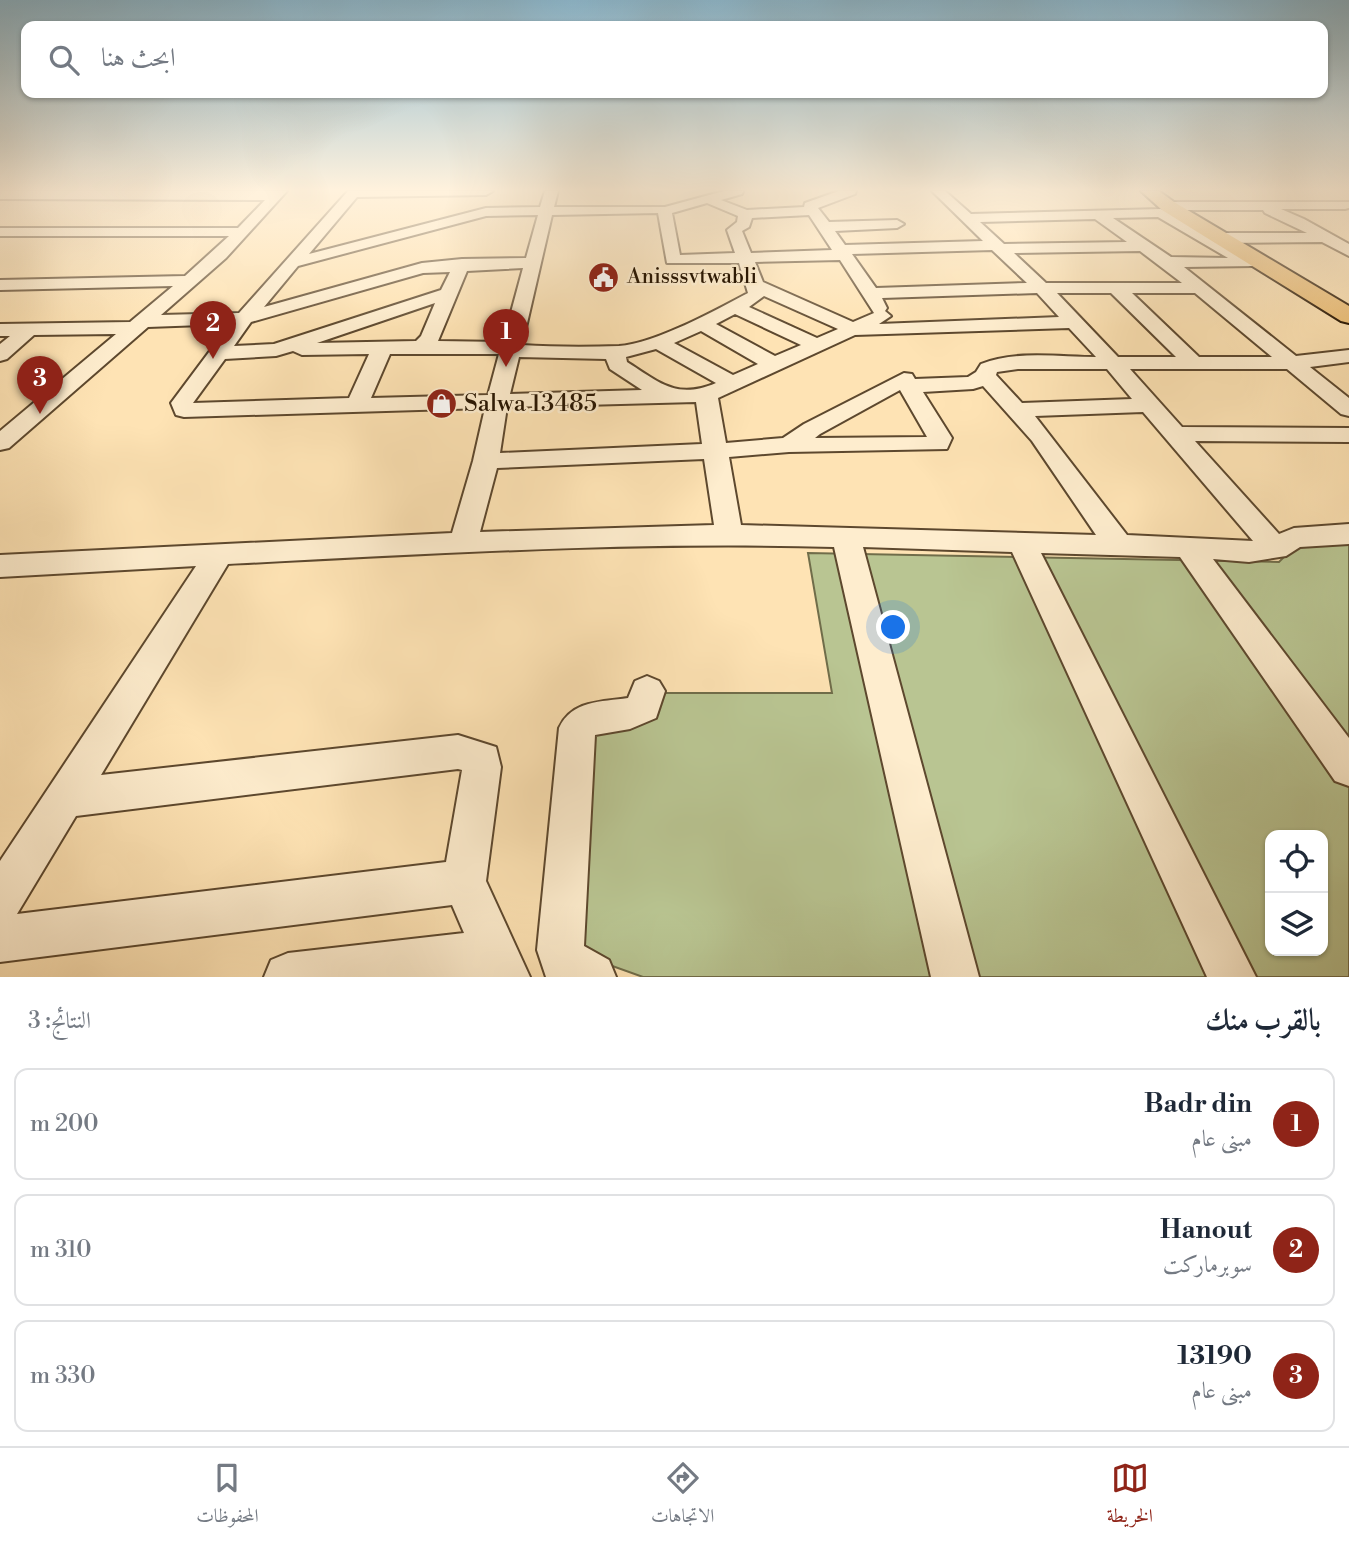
<!DOCTYPE html>
<html lang="ar">
<meta charset="utf-8">
<style>
:root{--surface:#fff;--page:#f2f2f3;--text:#1f2937;--muted:#747a83;--line:#e0e1e3;--accent:#8f2418}
body{margin:0;font-family:"Libre Bodoni",Amiri,serif;background:var(--page);color:var(--text);direction:rtl}
.controls{position:absolute;right:21px;bottom:21px;display:grid;overflow:hidden;border-radius:14px;box-shadow:0 2px 5px #0004}
.controls button{width:63px;height:63px;display:grid;place-items:center;padding:0;border:0;border-bottom:2px solid var(--line);background:var(--surface);color:var(--text);font:35px sans-serif}
.you{position:absolute;left:894px;top:628px;width:24px;height:24px;margin:-18px;border:5px solid #fff;border-radius:50%;background:#1a73e8;box-shadow:0 0 0 10px #1a73e833}
.badge{display:grid;place-items:center;width:46px;height:46px;border-radius:50%;background:var(--accent);color:#fff;font-size:23px;font-weight:700}
.pin{position:absolute;translate:-50% -58px;filter:drop-shadow(0 2px 4px #0008)}
.pin::after{content:'';position:absolute;top:37px;width:24px;height:21px;background:inherit;clip-path:polygon(0 0,100% 0,50% 100%)}
.list{margin:0;padding:0;list-style:none}
h2{display:flex;justify-content:space-between;align-items:center;height:91px;margin:0;padding:0 28px;font-size:30px}
h2 small{font-size:23px;font-weight:400;color:var(--muted)}
.list li{display:grid;grid-template-columns:46px 1fr auto;gap:21px;align-items:center;box-sizing:border-box;height:112px;margin:0 14px 14px;padding:0 14px;border:2px solid var(--line);border-radius:14px}
.list b{display:block;font-size:26px;white-space:nowrap}
.list p{margin:0;font-size:23px;white-space:nowrap;color:var(--muted)}
.list em{font-size:23px;font-style:normal;color:var(--muted)}
.icon{flex:none;width:38px;height:38px;fill:none;stroke:currentColor;stroke-width:2;stroke-linecap:round;stroke-linejoin:round}
.map{position:relative;flex:none;width:1349px;height:977px;overflow:hidden;direction:ltr}
.search{position:absolute;background:var(--surface);box-shadow:0 2px 5px #0004;left:21px;right:21px;top:21px;height:77px;display:flex;align-items:center;gap:18px;box-sizing:border-box;padding:0 24px;border-radius:14px;color:var(--muted);font-size:26px}
.sheet{height:469px;background:var(--surface)}
nav{display:flex;justify-content:space-around;align-items:center;box-sizing:border-box;height:98px;border-top:2px solid var(--line);background:var(--surface);font-size:19px;color:var(--muted)}
nav a{display:grid;justify-items:center;gap:4px}
nav .on{color:var(--accent)}
.map>svg:first-child{display:block}
.green{fill:#b9c592;stroke:#706d4a;stroke-width:2;fill-rule:evenodd}
.lines{fill:none;stroke-linecap:round;stroke-linejoin:round}
.minor-casing{stroke:#5d482e;stroke-width:4}
.major-casing{stroke:#271501;stroke-width:4}
.minor{fill:#feedce;fill-rule:evenodd}
.major{fill:#efc27a;fill-rule:evenodd}
.labels{text-anchor:middle;dominant-baseline:central;stroke-width:5;stroke-linejoin:round;paint-order:stroke}
.far-poi-label{font-size:21px;fill:#271501;stroke:#feedce;text-anchor:start}
.poi-label{font-size:24px;fill:#271501;stroke:#feedce;text-anchor:start}
</style>
<div class="map">
<svg width="1349" height="977" viewBox="0 0 1349 977">
<rect width="100%" height="100%" fill="#fee3b4"/>
<filter id="stains"><feTurbulence type="fractalNoise" baseFrequency=".00286" numOctaves="4"/><feColorMatrix values="0 0 0 0 .2 0 0 0 0 .09 0 0 0 0 .02 0 0 0 .5 -.17"/></filter>
<radialGradient id="worn" r=".72"><stop offset=".6" stop-color="#630" stop-opacity="0"/><stop offset="1" stop-color="#630" stop-opacity=".3"/></radialGradient>
<!-- green -->
<path class="green" d="M1298 543H1349V977H643L604 963 564 958 584 723 653 693H832L808 553 1279 562ZM1270 835H1323V951H1270Z"/>
<g class="lines">
<defs>
<path id="minor" d="M0 191H287L226 258 161 315 239 313 348 191H493L486 195 357 197 309 254 486 208 540 207 545 191H558L554 207H665L724 191H743L742 194 721 200 747 210 804 207 805 203 839 191H856L855 194 818 208 829 222 897 220 904 224 897 228 835 231 845 245 983 241 932 191H945L971 214 1161 209 1215 238 1222 233H1307L1265 213 1263 210H1168L1161 206 1168 202H1349V208L1345 209H1281L1304 219 1349 244V256L1322 242 1224 243 1254 260 1256 263 1254 266 1184 267 1296 356 1349 350V362L1310 367 1349 398V416L1341 414 1287 369H1130L1182 427 1349 428V442L1195 441 1279 534 1294 528 1349 524V544L1300 547 1286 556 1249 562 1213 559 1349 738V786L1335 781 1180 557 1041 553 1256 977H1207L1012 552 863 547 979 977H931L834 547C632 541 430 554 228 564L101 775 458 735 496 747 501 767 486 881 530 977H264L271 960 288 953 464 933 452 905 0 962V861L196 566 0 577V555L452 533 473 461 485 408 184 417 176 415 171 403 230 324 148 327 9 448 0 450V431L116 334 34 335 7 359 0 361V344L10 336H0V324L130 322 173 286 0 290V280L185 276 229 236H0V228H238L265 200 0 199ZM707 203 738 216 737 222 727 230 735 253 680 255 672 213ZM658 213 667 263H739L748 293C716 310 654 344 619 346 587 347 554 347 522 345L552 215ZM538 215 526 258 462 259 422 263 264 307 298 266 486 216ZM809 215 832 250 751 253 742 231 749 227 752 218ZM1158 217 1228 258 1171 257 1113 218ZM1095 219 1127 242 1004 244 980 222ZM992 250 1027 283 876 288 852 254ZM1140 251 1182 283H1046L1014 253ZM840 260 874 313 853 322 763 282 755 262ZM523 268 503 342 438 341 467 271ZM450 272 441 290 274 344 234 346 251 322 423 273ZM1037 293 1059 317 879 324 891 316 885 311 887 308 882 298ZM1057 293H1111L1176 357H1118ZM1132 293H1195L1272 357H1199ZM764 296 838 329 817 338 749 307ZM435 303 421 336 416 341 317 343ZM735 314 801 345 775 356 716 324ZM1069 328 1096 357C1060 357 1015 350 981 364L976 372 968 377 915 379 912 374 904 373 804 424 783 438 726 443 718 398 855 335ZM701 331 758 364 733 375 674 343ZM656 349 716 383C676 400 659 382 627 362L626 357ZM293 351 302 355 369 354 349 398 193 403 225 359 276 356ZM390 354H499L488 395 371 398ZM519 357 606 359 610 369 642 390 510 394ZM1018 369H1107L1132 399 1022 403 996 375 997 372ZM983 386 1032 441 1096 535 741 525 729 457 789 452 947 449 952 438 923 392 973 389ZM900 390 927 437 815 438 820 434ZM696 402 702 444 500 453 507 407ZM1143 412 1253 541 1127 535 1035 416ZM704 459 714 525 480 532 497 468ZM458 769 462 770 446 862 17 914 76 816Z
M647 676 659 681 665 691 656 718 630 729 595 735 584 946 609 960 616 977H546L537 950 559 728C572 700 601 702 628 698L635 681Z"/>
<path id="major" d="M1141 191H1159L1174 202 1349 306V323L1341 321 1162 210Z"/>
</defs>
<!-- minor casing -->
<use href="#minor" class="minor-casing"/>
<!-- major casing -->
<use href="#major" class="major-casing"/>
<!-- minor -->
<use href="#minor" class="minor"/>
<!-- major -->
<use href="#major" class="major"/>
</g>
<!-- sky -->
<linearGradient id="sky" x2="0" y2="1"><stop stop-color="#8bb8cf"/><stop offset="0.58" stop-color="#fff2dd"/><stop offset="1" stop-color="#fff2dd" stop-opacity="0"/></linearGradient>
<rect width="1349" height="327" fill="url(#sky)"/>
<!-- icons -->
<defs>
<symbol id="civic-disc" viewBox="-11 -11 22 22"><circle r="9.5" fill="#8f2418" stroke="#feedce"/><path d="M-.6-6.5H3V-4.5H.6V-3L4-1V1h2V6H-6V1h2V-1L-.6-3ZM-1.2 2.5V6h2.4V2.5Z" fill="#fff"/></symbol>
<symbol id="shop-disc" viewBox="-11 -11 22 22"><circle r="9.5" fill="#8f2418" stroke="#feedce"/><path d="M-5-2.5h2.3a2.7 3.5 0 0 1 5.4 0H5L5.5 6h-11ZM-1.5-2.5h3a1.5 2.3 0 0 0-3 0Z" fill="#fff"/></symbol>
</defs>
<g fill-rule="evenodd">
<use href="#civic-disc" x="586" y="260" width="35" height="35"/>
<use href="#shop-disc" x="424" y="386" width="35" height="35"/>
</g>
<g class="labels">
<!-- far-poi labels -->
<g class="far-poi-label">
<text x="627" y="277">Anisssvtwabli</text>
</g>
<!-- poi labels -->
<g class="poi-label">
<text x="464" y="404">Salwa 13485</text>
</g>
</g>
<rect width="100%" height="100%" filter="url(#stains)"/>
<rect width="100%" height="100%" fill="url(#worn)"/>
</svg>
<div class="controls">
<button><svg class="icon" aria-label="locate" viewBox="0 0 24 24"><circle cx="12" cy="12" r="6"/><path d="M12 2v4M12 18v4M2 12h4M18 12h4"/></svg></button>
<button><svg class="icon" aria-label="layers" viewBox="0 0 24 24"><path d="M12 4l9 5-9 5-9-5zM3 14l9 5 9-5"/></svg></button>
</div>
<div class="you"></div>
<div class="pin badge" style="left:506px;top:367px">1</div>
<div class="pin badge" style="left:213px;top:359px">2</div>
<div class="pin badge" style="left:40px;top:414px">3</div>
<div class="search"><svg class="icon" aria-label="search" viewBox="0 0 24 24"><circle cx="10" cy="10" r="6"/><path d="M15 15l6 6"/></svg>ابحث هنا</div>
</div>
<section class="sheet">
<h2>بالقرب منك<small>النتائج: 3</small></h2>
<ul class="list">
<li><span class="badge">1</span><div><b>Badr din</b><p>مبنى عام</p></div><em>200 m</em></li>
<li><span class="badge">2</span><div><b>Hanout</b><p>سوبرماركت</p></div><em>310 m</em></li>
<li><span class="badge">3</span><div><b>13190</b><p>مبنى عام</p></div><em>330 m</em></li>
</ul>
</section>
<nav>
<a class="on"><svg class="icon" aria-label="map" viewBox="0 0 24 24"><path d="M3 6l6-2 6 2 6-2v14l-6 2-6-2-6 2zM9 4v14M15 6v14"/></svg>الخريطة</a>
<a><svg class="icon" aria-label="directions" viewBox="0 0 24 24"><path d="M12 3l9 9-9 9-9-9zM9 14v-3h6M13 9l2 2-2 2"/></svg>الاتجاهات</a>
<a><svg class="icon" aria-label="saved" viewBox="0 0 24 24"><path d="M7 4h10v16l-5-4-5 4z"/></svg>المحفوظات</a>
</nav>
